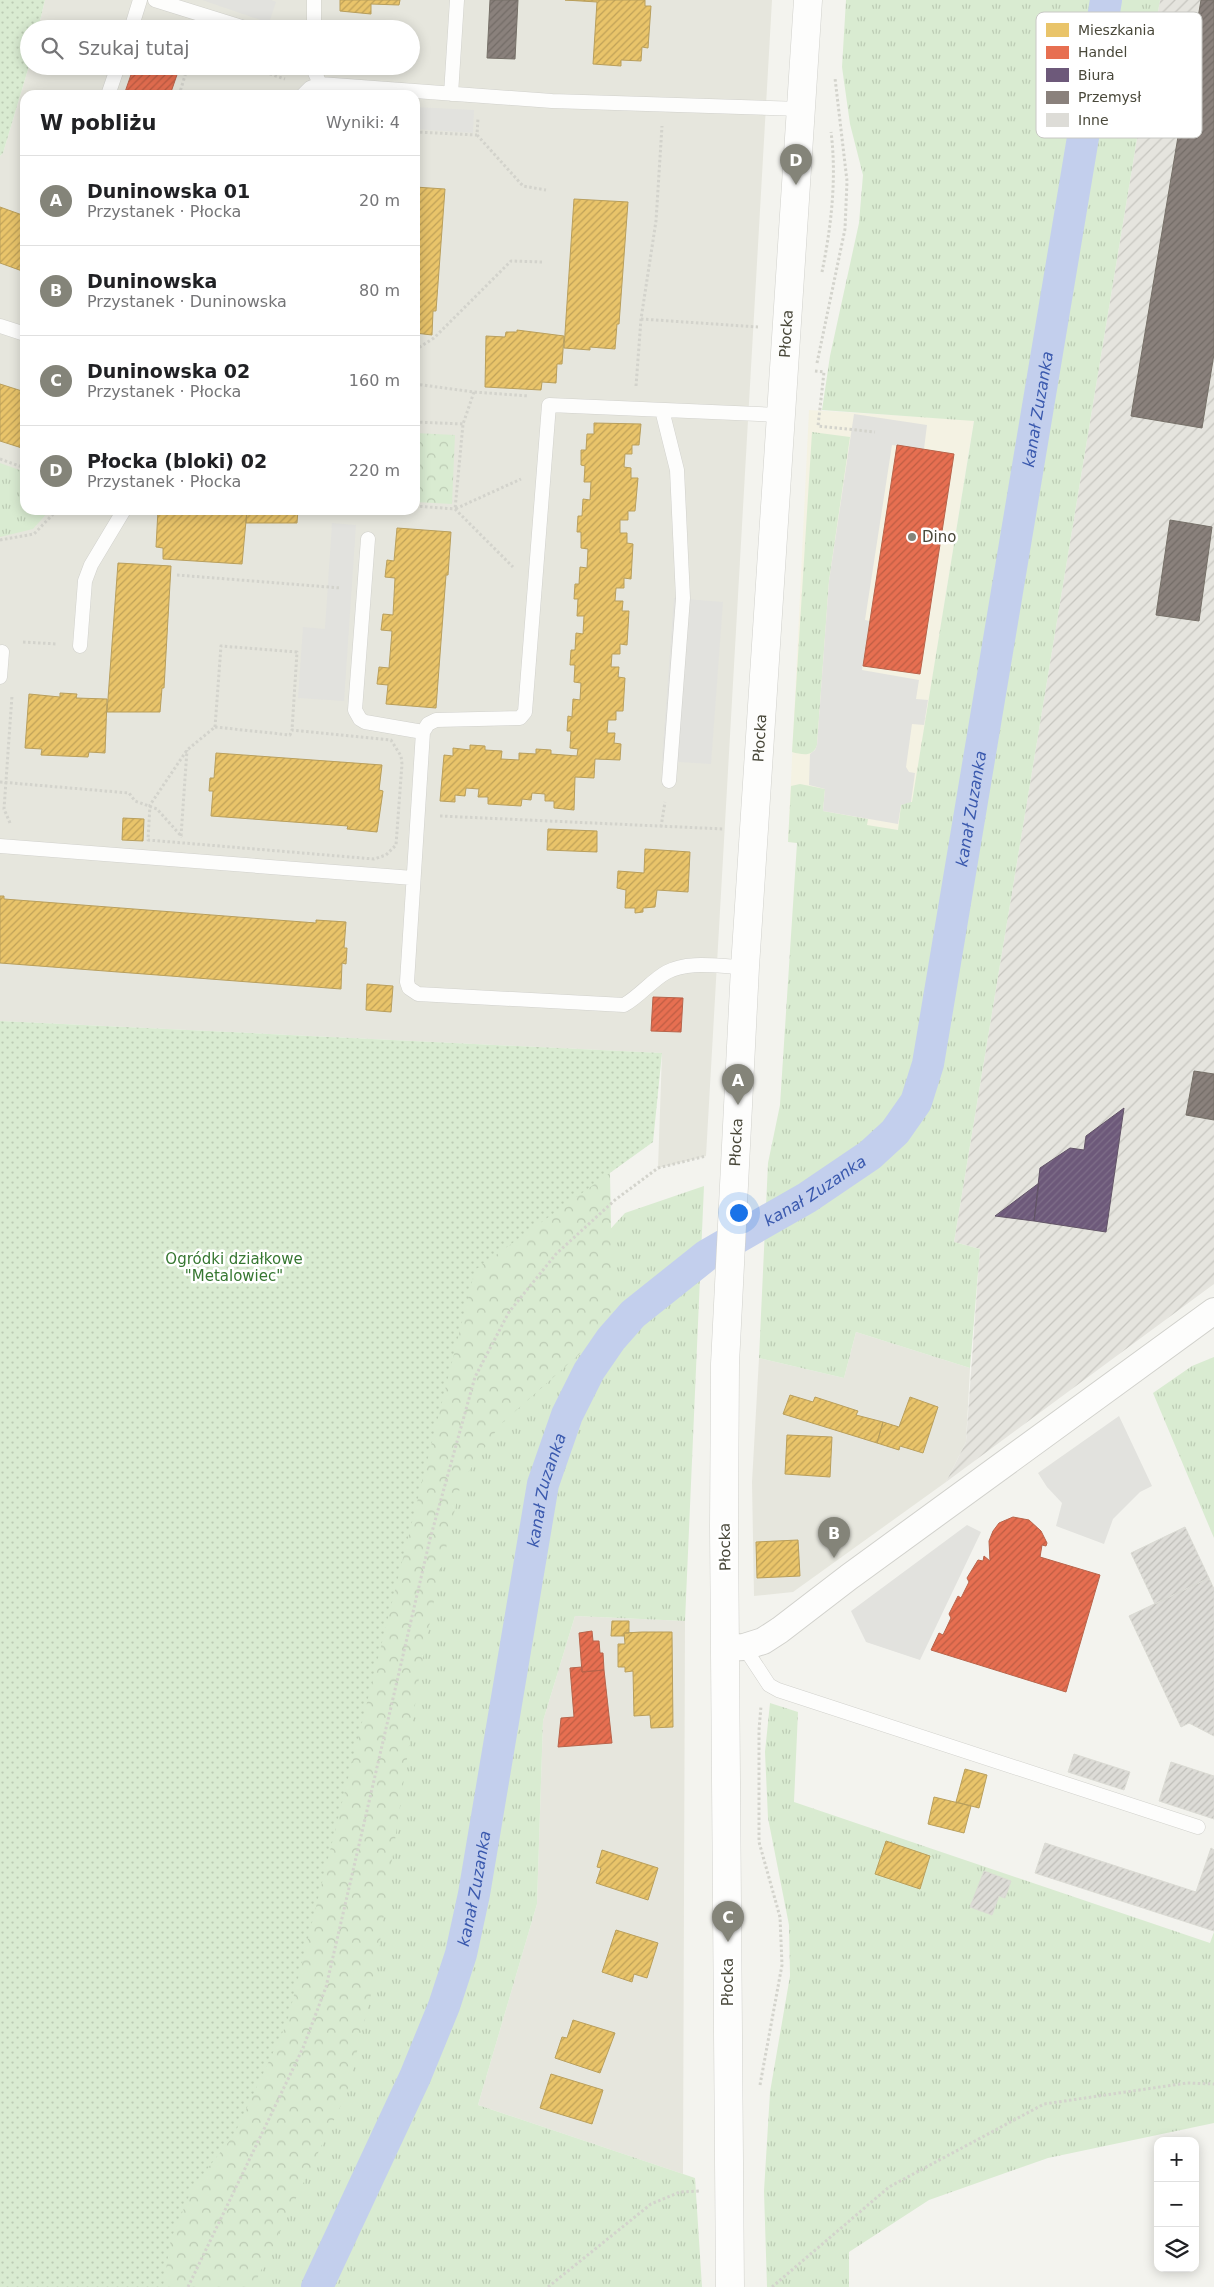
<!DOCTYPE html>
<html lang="pl">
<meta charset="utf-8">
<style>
:root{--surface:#fff;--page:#f2f2f2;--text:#202124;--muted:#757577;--line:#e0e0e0;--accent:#848479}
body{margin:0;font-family:"DejaVu Sans",sans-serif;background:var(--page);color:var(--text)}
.controls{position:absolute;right:15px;bottom:15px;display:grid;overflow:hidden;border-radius:10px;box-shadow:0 2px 12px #0003}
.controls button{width:45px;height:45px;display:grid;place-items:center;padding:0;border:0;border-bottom:1px solid var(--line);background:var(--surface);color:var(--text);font:25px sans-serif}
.you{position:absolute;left:738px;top:1212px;width:18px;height:18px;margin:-12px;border:4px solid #fff;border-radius:50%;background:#1a73e8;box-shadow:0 0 0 8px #1a73e833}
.badge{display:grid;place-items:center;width:32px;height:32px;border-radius:50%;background:var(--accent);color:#fff;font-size:16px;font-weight:700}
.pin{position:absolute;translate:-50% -41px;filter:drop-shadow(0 1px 2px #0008)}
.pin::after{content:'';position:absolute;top:26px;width:18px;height:15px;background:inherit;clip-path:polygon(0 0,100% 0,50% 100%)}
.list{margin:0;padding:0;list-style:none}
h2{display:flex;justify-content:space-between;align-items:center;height:65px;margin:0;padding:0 20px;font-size:21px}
h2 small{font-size:16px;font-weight:400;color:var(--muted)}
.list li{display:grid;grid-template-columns:32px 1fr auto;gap:15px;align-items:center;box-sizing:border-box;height:90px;padding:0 20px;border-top:1px solid var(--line)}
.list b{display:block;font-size:19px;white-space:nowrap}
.list p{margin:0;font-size:16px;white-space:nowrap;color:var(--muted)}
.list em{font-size:16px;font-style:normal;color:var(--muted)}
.icon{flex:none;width:28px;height:28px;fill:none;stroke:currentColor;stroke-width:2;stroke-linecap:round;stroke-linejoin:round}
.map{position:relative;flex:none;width:1214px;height:2287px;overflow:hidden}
.search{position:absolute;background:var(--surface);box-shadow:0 2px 12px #0003;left:20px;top:20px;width:400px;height:55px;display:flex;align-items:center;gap:12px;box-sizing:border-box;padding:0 18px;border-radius:28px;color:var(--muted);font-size:19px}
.panel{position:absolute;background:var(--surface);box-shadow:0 2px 12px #0003;left:20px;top:90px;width:400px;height:425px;border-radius:15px}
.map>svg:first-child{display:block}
.residential{fill:#e6e6dd;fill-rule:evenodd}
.commercial{fill:#f4f2e3}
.industrial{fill:url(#industrial-furrows)}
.grass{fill:url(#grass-tufts)}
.park{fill:url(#park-crowns)}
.garden{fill:url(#garden-dots)}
.parking{fill:#e2e2de}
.homes{fill:url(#homes-hatch);stroke:#b99f5c}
.shops{fill:url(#shops-hatch);stroke:#b8634a}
.offices{fill:url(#offices-hatch);stroke:#625467}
.industry{fill:url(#industry-hatch);stroke:#767068}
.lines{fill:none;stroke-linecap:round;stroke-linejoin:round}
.canal{stroke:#c3cfed;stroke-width:32}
.building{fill:url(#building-hatch);stroke:#dbdbd4}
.service-casing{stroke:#d1d1cc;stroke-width:15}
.minor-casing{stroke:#d1d1cc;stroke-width:28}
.tertiary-casing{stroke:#d1d1cc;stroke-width:29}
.path{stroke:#d3d3cc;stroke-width:3;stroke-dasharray:2.5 2.5;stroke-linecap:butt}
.service{stroke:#fdfdfc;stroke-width:14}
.minor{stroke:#fdfdfc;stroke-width:26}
.tertiary{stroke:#fdfdfc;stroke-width:28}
.poi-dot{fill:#848479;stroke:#fff;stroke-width:2}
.labels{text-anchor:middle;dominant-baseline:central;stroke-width:5;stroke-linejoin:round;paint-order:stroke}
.street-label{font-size:15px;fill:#49483a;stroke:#fff}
.poi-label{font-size:15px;fill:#49483a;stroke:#fff;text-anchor:start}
.park-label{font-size:15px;fill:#367731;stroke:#fff}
.water-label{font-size:16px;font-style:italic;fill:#3a59ae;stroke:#fff}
.key{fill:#fff;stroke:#c8c8c4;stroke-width:1}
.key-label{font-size:14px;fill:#49483a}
</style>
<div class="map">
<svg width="1214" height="2287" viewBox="0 0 1214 2287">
<defs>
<pattern id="industrial-furrows" width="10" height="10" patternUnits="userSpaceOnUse" patternTransform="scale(1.25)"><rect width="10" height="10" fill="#e5e4de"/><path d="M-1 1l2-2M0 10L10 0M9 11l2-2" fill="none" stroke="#c6c5bf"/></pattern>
<pattern id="grass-tufts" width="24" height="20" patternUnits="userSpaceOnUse" patternTransform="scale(1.25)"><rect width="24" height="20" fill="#d9ebd1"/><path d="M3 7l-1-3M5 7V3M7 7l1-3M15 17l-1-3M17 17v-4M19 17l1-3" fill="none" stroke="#bccbb4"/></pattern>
<pattern id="park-crowns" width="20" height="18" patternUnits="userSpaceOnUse" patternTransform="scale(1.25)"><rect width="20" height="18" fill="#d9ebd1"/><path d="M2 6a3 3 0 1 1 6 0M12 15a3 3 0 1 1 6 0" fill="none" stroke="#bccbb4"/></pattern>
<pattern id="garden-dots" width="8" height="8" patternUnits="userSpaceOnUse" patternTransform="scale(1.25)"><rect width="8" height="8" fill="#d9ebd1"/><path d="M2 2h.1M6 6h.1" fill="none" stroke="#bccbb4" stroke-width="1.8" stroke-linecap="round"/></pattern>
<pattern id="homes-hatch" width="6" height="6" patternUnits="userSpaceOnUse" patternTransform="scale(1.25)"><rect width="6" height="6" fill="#e9c46a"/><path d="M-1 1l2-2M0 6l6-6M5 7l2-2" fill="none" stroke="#bfa158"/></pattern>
<pattern id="shops-hatch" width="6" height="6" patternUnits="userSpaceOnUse" patternTransform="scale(1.25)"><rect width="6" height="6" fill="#e76f51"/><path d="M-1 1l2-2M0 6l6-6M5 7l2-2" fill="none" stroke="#bd5d44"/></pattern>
<pattern id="offices-hatch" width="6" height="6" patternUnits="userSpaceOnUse" patternTransform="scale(1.25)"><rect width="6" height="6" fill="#6d597a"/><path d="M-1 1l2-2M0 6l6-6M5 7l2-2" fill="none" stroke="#7f6f89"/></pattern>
<pattern id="industry-hatch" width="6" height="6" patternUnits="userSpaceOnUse" patternTransform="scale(1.25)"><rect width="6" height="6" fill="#8a817c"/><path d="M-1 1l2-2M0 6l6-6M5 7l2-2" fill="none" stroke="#736c67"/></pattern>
<pattern id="building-hatch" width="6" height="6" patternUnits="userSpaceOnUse" patternTransform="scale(1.25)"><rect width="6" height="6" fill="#dddcd7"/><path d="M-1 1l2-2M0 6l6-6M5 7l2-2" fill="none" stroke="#bfbeb9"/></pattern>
</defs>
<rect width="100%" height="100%" fill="#f3f3ee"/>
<!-- residential -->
<path class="residential" d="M45 0H772L706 1156 658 1168 662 1053 0 1021V156L3 153 29 66H411V29H38ZM25 95H415V510H25Z
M856 1332 970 1368 966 1442 946 1482 793 1592 754 1596 752 1482 759 1358 844 1378Z
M575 1616 685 1621 683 2174 478 2105 537 1904 543 1721Z"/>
<!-- commercial -->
<path class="commercial" d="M809 410 974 420 905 848 788 842Z"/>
<!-- industrial -->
<path class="industrial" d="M1160 0H1214V1284L946 1482 966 1442 980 1249 954 1242Z"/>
<!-- grass -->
<path class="grass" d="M846 0H1160L954 1242 980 1249 970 1368 856 1332 844 1378 759 1358 768 1163 780 1105 797 843 788 842 791 786 800 784 825 789 823 811 868 819 867 825 898 830 901 805 906 802H912L974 421 822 410 830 356 859 223 863 175 850 124 842 67Z
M812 432 850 437 829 581 817 745C813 757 803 755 792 752Z
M0 463 25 472V510H50L33 529 0 537Z
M704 1186 685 1621 575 1616 543 1721 537 1904 478 2105 695 2178 702 2287H207L457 1473 512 1337 625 1213Z
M1214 1357V1538L1153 1393 1192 1366Z
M770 1703 798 1712 794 1802 1210 1943 1214 1932V2123L1048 2158 929 2200 849 2252V2287H767L764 2191 770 2092 790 1976 789 1925 768 1818 765 1752Z"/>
<!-- park -->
<path class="park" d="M415 433 455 435 452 504 415 502Z
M0 1095 609 1124 613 1324 500 1425 461 1483 435 1596 419 1678 374 1982 347 2093 253 2287H0Z"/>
<!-- garden -->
<path class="garden" d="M0 0H45L38 29H29V66L3 153 0 156Z
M0 1021 662 1053 653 1142 475 1270 287 2023 234 2135 193 2187 171 2239 163 2287H0Z"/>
<!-- parking -->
<path class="parking" d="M202 0H271L276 2 269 23Z
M415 107 474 110 473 133 415 129Z
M854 414 927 425 924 449 892 445 865 620 870 621 862 670 919 680 916 699 928 700 924 725 912 724 906 767 909 772 915 773 911 802 901 805 898 824 823 811 825 789 809 785 810 754 815 750 817 745 829 581Z
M332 523 356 525 344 701 298 698 303 627 325 629Z
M674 598 723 602 711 764 662 761Z
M1119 1416 1152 1486 1140 1492 1113 1519 1104 1544 1056 1526 1062 1503 1047 1487 1038 1473Z
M967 1525 981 1532 920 1660 866 1642 851 1611Z"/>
<!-- homes -->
<path class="homes" d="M340 0H400L399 5 371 4V14L340 11Z
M565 0H645V6H651L648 48 642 47 641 61 621 60V66L593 64 597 2Z
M415 187 445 189 436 311H433L432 335 415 333Z
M574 199 628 202 619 324H617L615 349 590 347V350L564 348Z
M0 207 25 216V272L0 263Z
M517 330 564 336 562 364H557L556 383 542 382 541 390 485 387 486 336 505 337 506 332H517Z
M0 384 25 392V449L0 441Z
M594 423 641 424 639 445H632V454H625L624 467 631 468V478H638L635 511H628V520H620V533H627V543L633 544 631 579 624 578V588H616L615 601H623L622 611H629L627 645 620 644V654H612L611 667H619L618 677 625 678 623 711H616V720H608L607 733H615L614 743 621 744 620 760 595 759 594 778 575 777 574 810 554 808V801H545V794L532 793 531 800 522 799 521 806 488 804V797H478L479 789 466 788 465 796 455 795V802L440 801 444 755 453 756V748L470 750V745L485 746V750L502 751 501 759 519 760V753L536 754V749L551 750V754L577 756 578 749 570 748 571 731H567L568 716 572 717 573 699 580 700 581 683 574 682 575 665H570L571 650H575L576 633 583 634 584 616H577L578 599H574L575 584H579L580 567 587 568 588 549 581 548V532H577L578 516H582L583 499 590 500 591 482H584L585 466 581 465V450H586L587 434H594Z
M158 510H247L242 564 163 559V548L156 547Z
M247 510H298L297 523H246Z
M397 528 451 532 448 575H446L436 708 386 704 388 685 377 684 379 667 389 668 392 631 381 630 383 614 393 615 395 578 385 577 387 560 394 561Z
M118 563 171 566 164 688H162L160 712H107Z
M60 693 77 694 76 698 107 699 105 753 89 752 88 757 41 755 42 749 25 748 29 694 60 697Z
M216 753 382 765 379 790 383 791 377 832 347 829 348 826 211 816 213 791H209L210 778H214Z
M123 818 144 819 143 841 122 840Z
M548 829 597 831V852L547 850Z
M645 849 690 852 688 892 657 890 655 907 643 908V912L635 913V908H625L626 890 617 888 618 871 644 873Z
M0 896H4V899L316 923V920L346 922 344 948H347L346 964 342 963 341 989 0 963Z
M367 984 393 986 391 1012 366 1010Z
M790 1395 813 1402 815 1397 858 1411 856 1415 883 1422 877 1443 783 1414Z
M910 1397 938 1407 923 1453 900 1446 899 1450 877 1443 883 1422 899 1427Z
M787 1435 832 1437 830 1477 785 1474Z
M798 1540 800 1576 757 1578 756 1542Z
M612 1621H629V1633H624V1636H611Z
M642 1632H672L673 1727 651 1728 650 1715 634 1716 633 1671 625 1672V1667H618V1644H625L624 1633Z
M965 1769 987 1775 979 1808 956 1802Z
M934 1797 971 1806 964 1833 928 1824Z
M886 1841 930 1856 920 1889 875 1874Z
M602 1850 658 1868 648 1900 596 1883 601 1868 597 1867Z
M616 1930 658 1943 647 1978 634 1974 632 1982 602 1972Z
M573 2020 615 2033 600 2073 555 2058 562 2037 567 2038Z
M551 2074 603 2090 592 2124 540 2108Z"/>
<!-- shops -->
<path class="shops" d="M134 66H180L170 95H124Z
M897 445 954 454 920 674 863 666Z
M653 997 683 998 681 1032 651 1031Z
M1013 1517 1029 1520 1041 1531 1047 1543 1046 1546 1042 1545 1040 1557 1100 1575 1066 1692 931 1650 939 1633 943 1635 951 1618 949 1614 958 1596 961 1598 969 1582 967 1578 978 1560 983 1561 984 1556 990 1561 989 1541 993 1531 999 1523Z
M592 1631 593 1641H599L600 1653H603L604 1670 582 1672 579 1633Z
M582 1667V1672L604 1670 612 1743 558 1747 561 1718 574 1717 570 1668Z"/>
<!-- offices -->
<path class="offices" d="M1124 1108 1106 1232 1034 1221 1040 1168 1070 1148 1084 1150 1086 1136Z
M1039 1183 1034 1221 995 1216Z"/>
<!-- industry -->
<path class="industry" d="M490 0H518L515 59 487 58Z
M1201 0H1214V354L1202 428 1131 416Z
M1170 520 1212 527 1199 621 1156 615Z
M1194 1071 1214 1074V1120L1186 1115Z"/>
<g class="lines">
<!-- canal -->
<path class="canal" id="s1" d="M317 2287 415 2077 444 2006 461 1954 474 1894 543 1484 567 1415 589 1371 611 1339 633 1314 707 1255 808 1197 870 1155 895 1132 916 1102 928 1064 1106 0"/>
</g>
<!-- building -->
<path class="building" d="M1185 1527 1209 1578 1155 1604 1131 1553Z
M1209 1578 1214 1589V1736L1189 1723 1181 1727 1129 1616Z
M1074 1754 1130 1772 1124 1790 1068 1772Z
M1171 1762 1214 1776V1819L1159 1801Z
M1045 1843 1196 1892 1211 1848 1214 1850V1931L1035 1873Z
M984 1871 1011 1881 1005 1898 999 1896 992 1915 970 1907Z"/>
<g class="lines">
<defs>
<path id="service" d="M155 0 248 29
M314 0V29
M131 29 140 0
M312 66 320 84
M451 94 457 0
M108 95 118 66
M303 95 310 88 320 84 552 101 802 109
M0 326 25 334
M662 410 677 470 683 598 669 781
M368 539 355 710 360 719 365 722 423 732
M80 646 85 581 91 565 124 510
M0 677 2 652
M0 846 413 878
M745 967C721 967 689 960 667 972 652 980 640 996 624 1005L418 994 409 988 407 982 423 732 428 724 436 720 520 718 525 712 549 405 780 415
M744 1647 769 1685 778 1690 1198 1827"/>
<path id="minor" d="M726 1648 744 1647 763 1641 780 1630 849 1577 1214 1311"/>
<g id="tertiary">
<path id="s2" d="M730 2287 724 1527 725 1364 745 967 808 0"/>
</g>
</defs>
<!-- service casing -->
<use href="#service" class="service-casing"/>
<!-- minor casing -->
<use href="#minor" class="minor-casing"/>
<!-- tertiary casing -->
<use href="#tertiary" class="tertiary-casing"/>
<!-- path -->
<path class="path" d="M246 66 285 79
M179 95 188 66
M415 132 477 135 478 118
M477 135 523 186 546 190
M822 272C831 228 837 178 831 132
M641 319 758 327
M415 350 434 338 511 261 542 262
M817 363 845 229 847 181 835 78
M815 371 824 372 818 426 875 432
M415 384 474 392 529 396
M636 386 641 319 656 221 662 126
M474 392 463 424 455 509 521 479
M415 422 463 424
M0 459 25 468
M415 506 455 509 513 567
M0 540 34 534 57 510
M177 575 341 588
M23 642 57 644
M215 727 290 735 292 730 391 740 401 756 402 764 396 845 386 855 374 859 148 840 150 805 187 750Z
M215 727 221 646 297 652 292 730
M0 782 129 793 135 801 157 809 182 837
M440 816 724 829
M10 823 4 809 12 696
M661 827 665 802
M181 836 187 750
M760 2085 782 1965 780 1917 759 1842V1730L761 1706
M188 2287 303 2048 326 1987 430 1539 475 1377 509 1312 556 1254 615 1200 658 1168 706 1156
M548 2287 651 2204 680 2192 700 2191
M772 2287 889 2187 1044 2104 1187 2083 1214 2084"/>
<!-- service -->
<use href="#service" class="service"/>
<!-- minor -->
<use href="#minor" class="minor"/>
<!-- tertiary -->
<use href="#tertiary" class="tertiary"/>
</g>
<!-- markers -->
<circle class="poi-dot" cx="912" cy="537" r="5"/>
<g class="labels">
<!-- street labels -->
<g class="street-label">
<text stroke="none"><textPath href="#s2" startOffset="1955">Płocka</textPath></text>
<text stroke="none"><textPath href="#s2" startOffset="1550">Płocka</textPath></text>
<text stroke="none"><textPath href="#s2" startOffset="1145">Płocka</textPath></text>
<text transform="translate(725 1547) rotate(-91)">Płocka</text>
<text transform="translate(728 1982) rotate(-90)">Płocka</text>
</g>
<!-- poi labels -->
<g class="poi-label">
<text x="922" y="537">Dino</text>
</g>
<!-- park labels -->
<g class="park-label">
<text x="234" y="1259">Ogródki działkowe<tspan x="234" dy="17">"Metalowiec"</tspan></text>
</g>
<!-- water labels -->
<g class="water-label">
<text stroke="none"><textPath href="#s1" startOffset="2095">kanał Zuzanka</textPath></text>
<text stroke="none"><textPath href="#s1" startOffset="1690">kanał Zuzanka</textPath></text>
<text stroke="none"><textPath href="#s1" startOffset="1255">kanał Zuzanka</textPath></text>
<text stroke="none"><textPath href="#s1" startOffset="835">kanał Zuzanka</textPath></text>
<text stroke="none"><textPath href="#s1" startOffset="430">kanał Zuzanka</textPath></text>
</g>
</g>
<!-- legend -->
<rect x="1036" y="12" width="166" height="126" rx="8" class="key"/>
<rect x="1046" y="23" width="23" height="14" fill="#e9c46a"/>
<rect x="1046" y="46" width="23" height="13" fill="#e76f51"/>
<rect x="1046" y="68" width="23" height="14" fill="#6d597a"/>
<rect x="1046" y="91" width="23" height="13" fill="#8a817c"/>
<rect x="1046" y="113" width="23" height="14" fill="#dddcd7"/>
<g class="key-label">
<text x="1078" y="35">Mieszkania</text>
<text x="1078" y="57">Handel</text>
<text x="1078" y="80">Biura</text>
<text x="1078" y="102">Przemysł</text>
<text x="1078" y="125">Inne</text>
</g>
</svg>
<div class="controls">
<button>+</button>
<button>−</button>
<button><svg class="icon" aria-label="layers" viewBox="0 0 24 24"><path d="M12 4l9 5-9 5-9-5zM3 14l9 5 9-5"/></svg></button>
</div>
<div class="you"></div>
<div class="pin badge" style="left:738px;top:1105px">A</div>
<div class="pin badge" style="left:834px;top:1558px">B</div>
<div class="pin badge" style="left:728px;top:1942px">C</div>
<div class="pin badge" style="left:796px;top:185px">D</div>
<div class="search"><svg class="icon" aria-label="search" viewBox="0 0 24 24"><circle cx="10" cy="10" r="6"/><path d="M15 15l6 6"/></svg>Szukaj tutaj</div>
<section class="panel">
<h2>W pobliżu<small>Wyniki: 4</small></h2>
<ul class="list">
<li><span class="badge">A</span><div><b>Duninowska 01</b><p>Przystanek · Płocka</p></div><em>20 m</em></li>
<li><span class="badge">B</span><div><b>Duninowska</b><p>Przystanek · Duninowska</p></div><em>80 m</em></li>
<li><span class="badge">C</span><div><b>Duninowska 02</b><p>Przystanek · Płocka</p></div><em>160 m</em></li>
<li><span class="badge">D</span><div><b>Płocka (bloki) 02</b><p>Przystanek · Płocka</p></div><em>220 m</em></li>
</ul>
</section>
</div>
